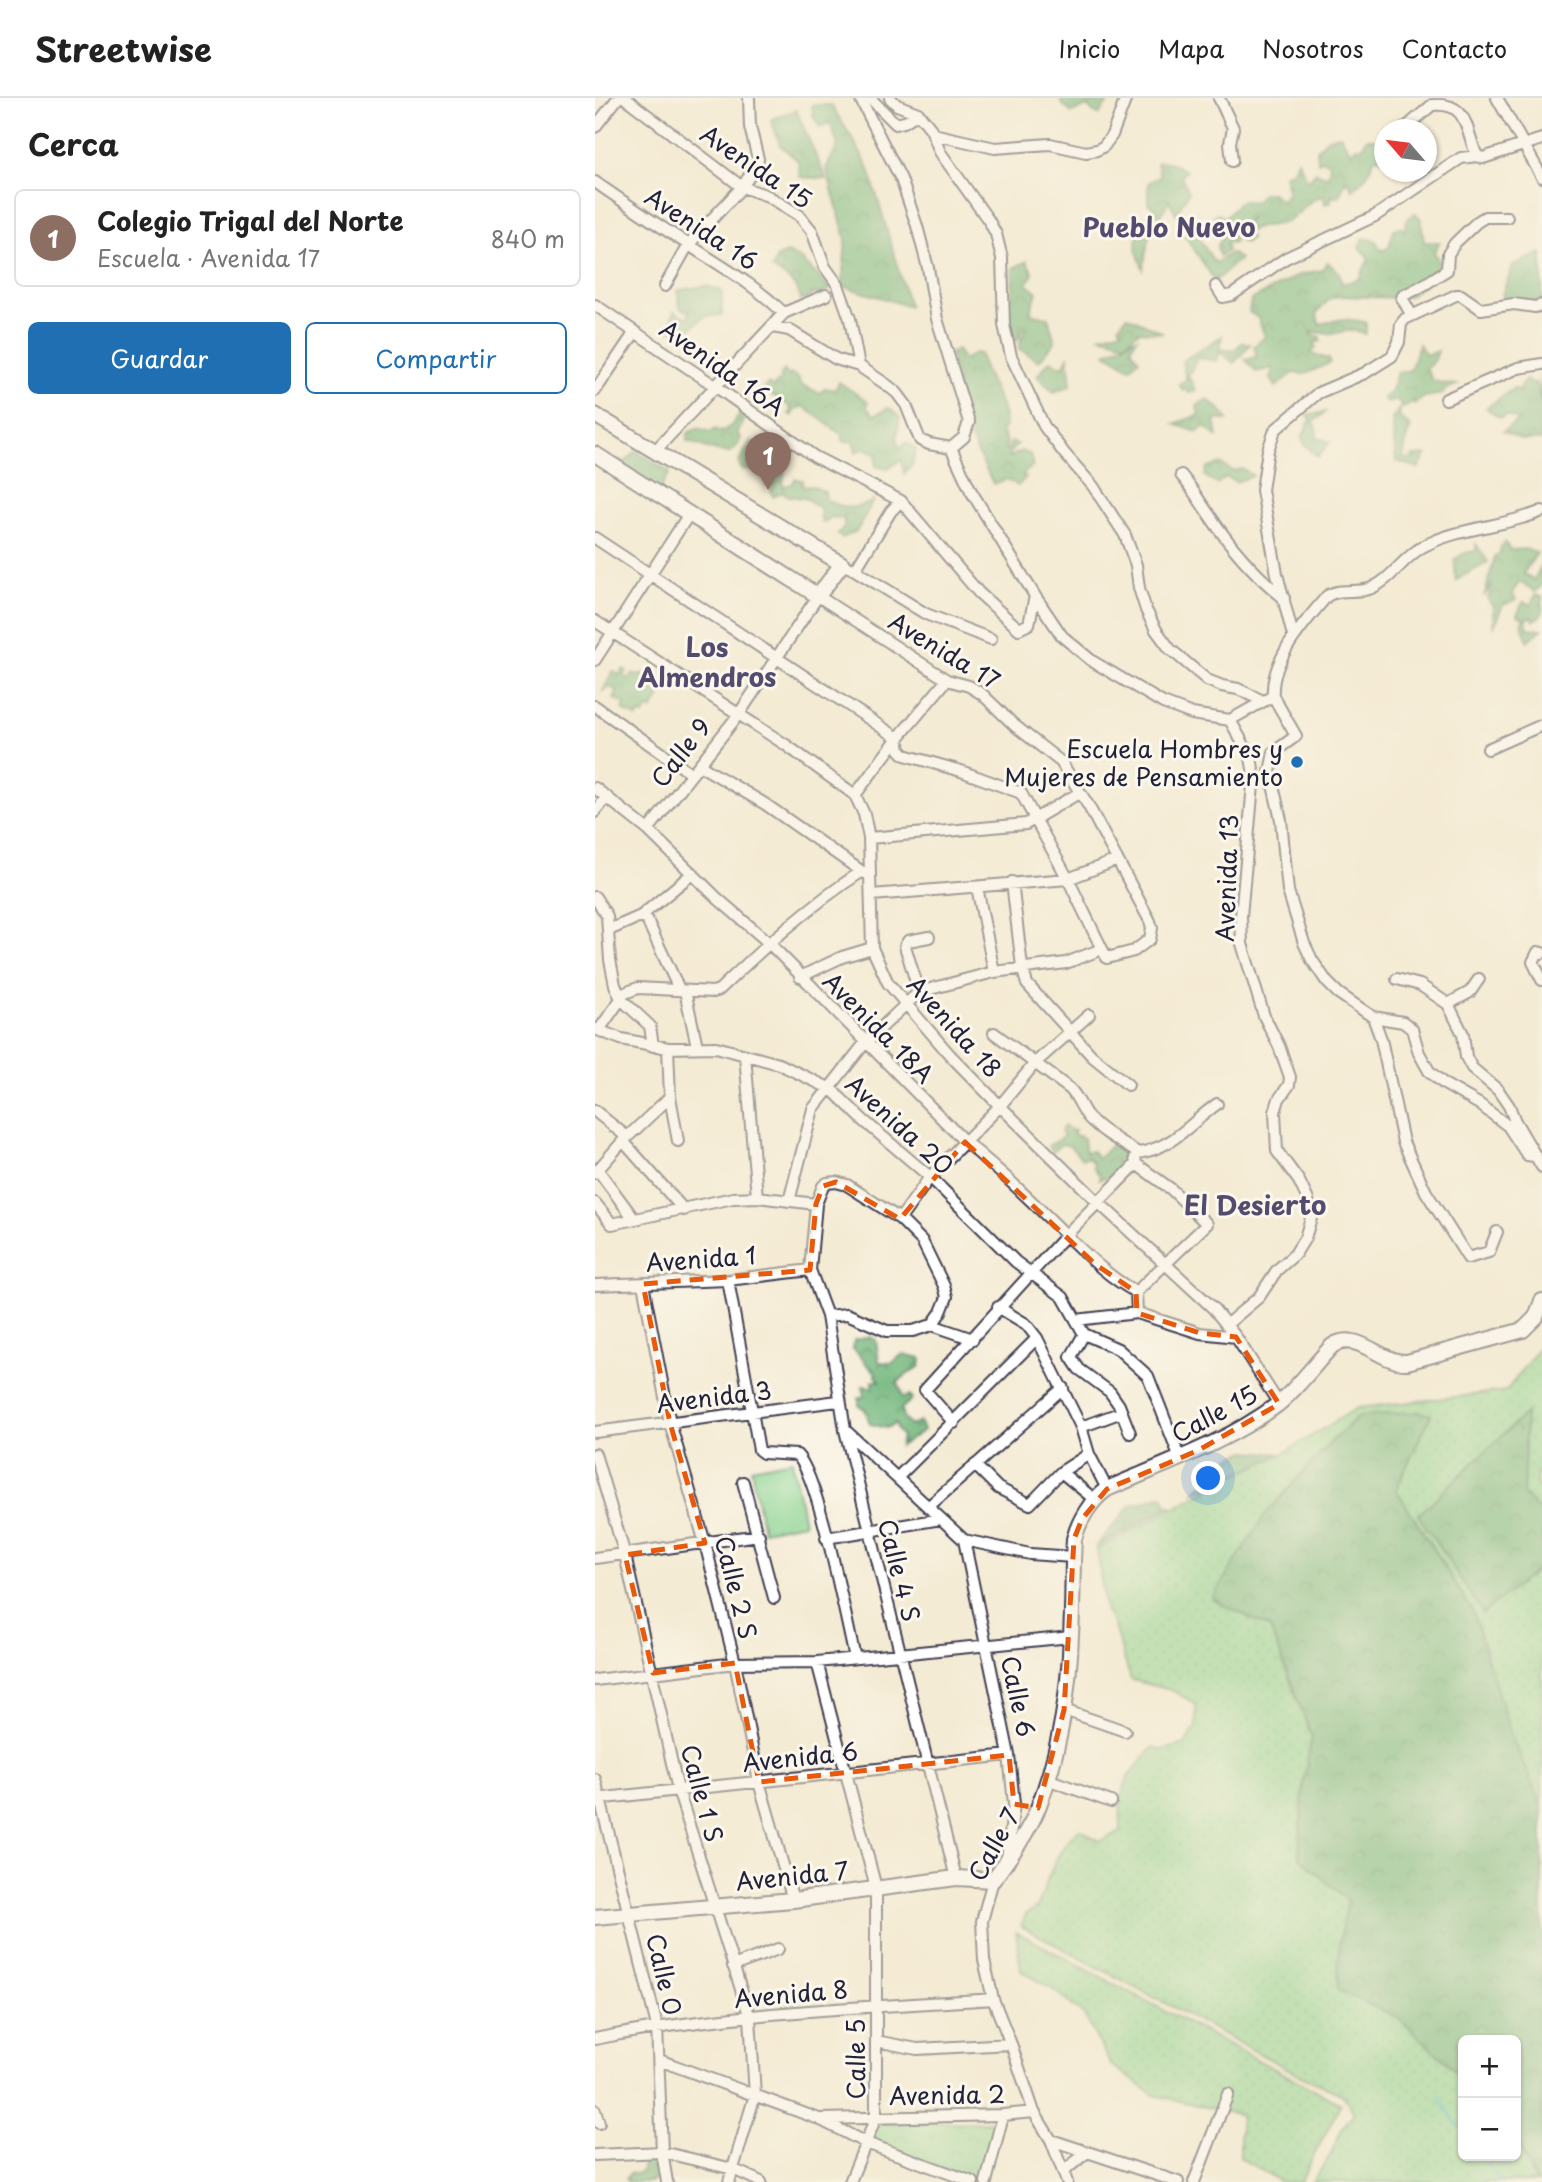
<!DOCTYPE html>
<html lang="es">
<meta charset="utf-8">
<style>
:root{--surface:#fff;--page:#f6f6f6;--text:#222;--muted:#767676;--line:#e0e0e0;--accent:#1f6fb2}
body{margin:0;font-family:"Playpen Sans",sans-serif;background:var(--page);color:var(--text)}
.controls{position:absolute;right:21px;bottom:21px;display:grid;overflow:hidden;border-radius:10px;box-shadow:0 2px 5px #0004}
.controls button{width:63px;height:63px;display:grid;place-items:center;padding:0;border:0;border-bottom:2px solid var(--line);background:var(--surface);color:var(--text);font:35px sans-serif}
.compass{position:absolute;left:779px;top:21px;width:63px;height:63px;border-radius:50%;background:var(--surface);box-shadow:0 2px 5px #0004;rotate:298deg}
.you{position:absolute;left:614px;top:1381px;width:24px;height:24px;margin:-18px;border:5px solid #fff;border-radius:50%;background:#1a73e8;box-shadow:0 0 0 10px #1a73e833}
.badge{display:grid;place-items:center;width:46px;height:46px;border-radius:50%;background:var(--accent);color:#fff;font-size:23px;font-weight:700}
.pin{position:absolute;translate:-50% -58px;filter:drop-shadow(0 2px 4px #0008)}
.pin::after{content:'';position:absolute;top:37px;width:24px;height:21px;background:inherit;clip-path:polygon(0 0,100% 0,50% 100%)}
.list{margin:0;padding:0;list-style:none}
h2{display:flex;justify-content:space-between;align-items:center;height:91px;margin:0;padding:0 28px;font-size:30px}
h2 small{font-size:23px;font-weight:400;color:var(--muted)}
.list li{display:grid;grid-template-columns:46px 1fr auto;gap:21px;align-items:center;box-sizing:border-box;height:98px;margin:0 14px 14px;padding:0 14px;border:2px solid var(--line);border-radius:10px}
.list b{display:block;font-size:26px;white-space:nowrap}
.list p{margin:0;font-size:23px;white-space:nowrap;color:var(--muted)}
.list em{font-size:23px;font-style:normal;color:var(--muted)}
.actions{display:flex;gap:14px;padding:21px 28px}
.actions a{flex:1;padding:16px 0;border:2px solid var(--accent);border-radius:10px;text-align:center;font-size:24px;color:var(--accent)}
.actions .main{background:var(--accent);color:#fff}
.map{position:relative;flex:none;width:947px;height:2084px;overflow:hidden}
header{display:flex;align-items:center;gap:42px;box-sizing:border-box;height:98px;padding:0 35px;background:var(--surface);border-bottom:2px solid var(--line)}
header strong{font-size:33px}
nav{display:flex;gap:38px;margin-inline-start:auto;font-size:24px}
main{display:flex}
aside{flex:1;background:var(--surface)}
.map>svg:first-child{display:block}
.grass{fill:url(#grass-dots);stroke:#567a65;stroke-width:2}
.forest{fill:url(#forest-crowns);stroke:#486c5a;stroke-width:2}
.park{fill:url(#park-crowns);stroke:#567a65;stroke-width:2}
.pitch{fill:#89d38f;stroke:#567a65;stroke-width:2}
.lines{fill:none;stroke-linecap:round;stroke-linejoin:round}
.stream{stroke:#51bccc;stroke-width:2.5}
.minor-casing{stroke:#424052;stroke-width:14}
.major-casing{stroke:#424052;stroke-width:18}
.minor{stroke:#fff;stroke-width:10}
.major{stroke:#fff;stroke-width:14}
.marked{fill:none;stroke:#e8590c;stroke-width:5;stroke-dasharray:14 9;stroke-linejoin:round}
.poi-dot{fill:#1f6fb2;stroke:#fbf7ec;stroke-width:2.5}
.labels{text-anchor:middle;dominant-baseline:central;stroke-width:6;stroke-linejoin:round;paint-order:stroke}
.street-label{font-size:24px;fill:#22223b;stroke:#fbf7ec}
.poi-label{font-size:24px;fill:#22223b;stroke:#fbf7ec;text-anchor:end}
.neighbourhood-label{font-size:26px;font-weight:bold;fill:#534c6f;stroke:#fbf7ec}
</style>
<header>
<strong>Streetwise</strong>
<nav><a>Inicio</a><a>Mapa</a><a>Nosotros</a><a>Contacto</a></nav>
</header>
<main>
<aside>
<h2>Cerca<small></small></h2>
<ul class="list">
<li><span class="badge" style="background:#8d6e63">1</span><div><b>Colegio Trigal del Norte</b><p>Escuela · Avenida 17</p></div><em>840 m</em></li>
</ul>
<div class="actions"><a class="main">Guardar</a><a>Compartir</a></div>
</aside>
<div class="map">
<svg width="947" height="2084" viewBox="0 0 947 2084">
<defs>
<pattern id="grass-dots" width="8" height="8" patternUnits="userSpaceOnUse" patternTransform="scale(1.75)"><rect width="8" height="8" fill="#89d38f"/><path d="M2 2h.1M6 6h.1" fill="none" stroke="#76b57c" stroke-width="1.8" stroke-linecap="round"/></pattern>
<pattern id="forest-crowns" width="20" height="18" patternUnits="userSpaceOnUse" patternTransform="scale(1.75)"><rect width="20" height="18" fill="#6eb57a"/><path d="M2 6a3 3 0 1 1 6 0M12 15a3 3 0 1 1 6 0" fill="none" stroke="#5a9365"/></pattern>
<pattern id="park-crowns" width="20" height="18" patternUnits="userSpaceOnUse" patternTransform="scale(1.75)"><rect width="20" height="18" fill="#89d38f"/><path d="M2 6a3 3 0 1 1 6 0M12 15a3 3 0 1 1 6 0" fill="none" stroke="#76b57c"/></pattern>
</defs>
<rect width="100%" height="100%" fill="#fbf7ec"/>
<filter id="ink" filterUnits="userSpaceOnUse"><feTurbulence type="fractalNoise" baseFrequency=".0143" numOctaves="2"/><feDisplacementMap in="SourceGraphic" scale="14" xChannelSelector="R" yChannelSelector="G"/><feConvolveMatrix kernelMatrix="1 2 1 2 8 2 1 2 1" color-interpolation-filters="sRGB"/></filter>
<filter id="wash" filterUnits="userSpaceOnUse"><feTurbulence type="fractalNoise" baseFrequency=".00686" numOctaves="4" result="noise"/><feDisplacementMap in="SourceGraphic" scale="28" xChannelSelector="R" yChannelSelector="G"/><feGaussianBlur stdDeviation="1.57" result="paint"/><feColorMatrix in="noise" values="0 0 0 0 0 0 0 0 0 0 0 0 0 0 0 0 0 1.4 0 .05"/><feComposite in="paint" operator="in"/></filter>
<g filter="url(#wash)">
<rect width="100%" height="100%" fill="#f4ebd4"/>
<!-- grass -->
<path class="grass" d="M947 1246V1354L941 1385 947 1391V1415L928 1396 931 1316 888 1515 947 1468V1708L915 1635 878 1514 801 1391 836 1317 764 1318 735 1345 669 1418 675 1530 717 1639 708 1686 704 1758 753 1803 744 1845 743 1892 804 1920 868 1980V2058H921V2043L941 2084H717L735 2058 747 2030 759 2015 748 1997 708 1979 426 1828 431 1816 442 1810C453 1782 460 1752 484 1731L505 1743 526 1733 525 1702 533 1679 558 1649 567 1652 590 1646 601 1629V1606L576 1592 536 1582 517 1523 510 1512 502 1451 641 1377 687 1356 762 1310 911 1293Z
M421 1834 746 2006 705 2084H686L645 2060V2017L559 1997 516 1967 489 1917 455 1889 426 1873Z"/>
<!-- forest -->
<path class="forest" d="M466 0H520L513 4 504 17 499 15 492 8 477 15 466 5Z
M217 7H236L259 43 274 71 314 208 247 188 251 141 231 70 243 48 235 25 226 30 218 18Z
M201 12 231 81 205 79 203 63 185 47 176 21Z
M745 37 756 54 761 49H767L772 40 784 42 789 39V61L780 59 772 77 758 92 751 81 744 98 736 99V104L730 106 729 98C713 100 706 116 693 123 679 130 662 125 651 136L656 140 650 145 645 143C646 134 653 129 655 120L648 126 640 125 639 145 631 144 632 153 624 158 622 149 629 135 627 129 618 119 622 115 630 120 645 103H661L667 95H677L687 104 693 92 689 77 699 72 703 62 713 83 721 74 733 79 735 66 728 62 723 64 722 51 733 40Z
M562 64H574L591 73 586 78 594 94 581 116 574 102 554 139 548 171 541 151 542 136 548 140 552 120 562 113 553 105V85L565 78Z
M820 115 826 121 829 144H845L839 153 844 164 840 178 814 198 800 200 744 198 734 201 722 215 724 226 748 221 771 224V236L759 232 734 236 716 233 717 237 724 238 726 243 719 245 721 249 716 256 734 261 735 265 710 276 698 275 681 289 676 281 678 270 661 274 650 261 662 259 659 248 670 239 663 220 654 214 656 202 704 177 727 172 732 164 744 174 747 186 764 181 774 160 764 149 769 140 780 142 787 153 794 148 799 131 805 129 809 132 813 120Z
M598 117 596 128 620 165 635 155 645 161 620 183 590 138V123Z
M192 155 205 160 236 191 223 197 217 195V198L206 203C203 187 191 178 177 171L182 159Z
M947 155V204H914L907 197 918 167Z
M432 163 438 176 432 186 442 194 435 215 453 219 460 244 444 263 423 250 431 231 426 232 425 239 417 247 409 237 414 218 403 204 417 200 418 170Z
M112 188 127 193V217L111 218 89 235 74 232 79 213 92 220 95 214 85 210 83 192Z
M532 218 569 235 544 233 531 244 542 240 536 250 544 261 535 270 511 255 531 245 505 238 527 232 524 227Z
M627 238 625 252 641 251 647 244 655 246 639 265 625 254 622 263 602 260 592 281H595L601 293 593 295 592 291 588 292 584 286 591 282 587 263Z
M824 246 831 257 843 253 840 261 831 271 838 283 862 287 851 291 848 296 829 299 819 307V302L809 310 802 302 792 305 788 300 795 295 802 275 815 272Z
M362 252 369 262 380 255 385 256C387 262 388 267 390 273 398 291 410 309 410 329L406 332 412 345 410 351 413 352 416 344 423 346 414 355 415 359 426 353 435 356 438 368 427 377 431 379 423 388 412 381 398 386 374 337 355 255Z
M473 259 476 287 459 294 442 278 455 262 468 269Z
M189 272 192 277 197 276 204 281 205 286 224 295 231 290 240 292 244 284 273 304 272 310 279 317 294 310 305 319 302 340 304 351 312 344 321 351 317 367 309 376 306 361C296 369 293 373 281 368V355L269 350 261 354 258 343 248 344 247 334 244 335 208 308 199 313 197 318 194 316 196 311C191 302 176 299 168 291L173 286 178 289 187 281 185 278Z
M945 277 947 278V329L945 333 947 342H927L908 333 924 322 911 317 906 320 891 310 919 290 925 293 926 287 931 281 937 287 941 284 945 304Z
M612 301 627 313 633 322H620L623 339 609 328 603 334 579 326 604 317 602 308Z
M806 308 804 319 816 329 812 338 808 361H821L817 358 831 357 824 370 801 363 797 321Z
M730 314 718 325 721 327 722 339 735 344 723 359 710 347 707 340 714 324H717L713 317Z
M145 315 152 318 142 336 146 339 143 347 135 354C122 356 107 347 92 343L93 335C101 330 105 329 114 334L120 331 126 334 137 327Z
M158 343 172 354 185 359 190 354 188 392 190 388 197 386 200 381 208 382 207 389 217 388 230 394 231 402C250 411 261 412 278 403L262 433 247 440 242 436 249 429V421L236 419 229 425 226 424 225 409 217 406 213 401 194 398 187 394 178 399 175 389 170 386 171 375 146 371 144 364 155 344Z
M41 353 75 374 64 393 16 359 30 364Z
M626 366 638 373 648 371 658 378 641 384 631 379 622 386 610 378 612 370Z
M910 444 916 452 930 451 942 455 928 476 939 482 947 467V487L940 494 929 486H923L917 495 921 502 908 507 898 530V509L893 502 897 485 889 499 900 458 906 455 905 450Z
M881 446 893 464C882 472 871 474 861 483L859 461 870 455 881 453Z
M940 497 947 499V516L939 523 937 519 931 521 933 530 947 531 933 543 926 524 930 521 922 517 928 504 936 507Z
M28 571 32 573 29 578 34 581 38 575 43 578 48 576 61 584 58 590 65 599 57 612 53 610 49 617 45 616 42 620 28 612 30 605 19 601 23 593 15 589 8 593 18 573 24 577Z
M469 1028 476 1032H480L478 1036 488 1040 491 1054 497 1053 503 1060 517 1047 537 1057 530 1076 504 1081 505 1078 498 1069V1065L492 1059 487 1061 475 1048 466 1046 458 1054 453 1048 469 1038 466 1033Z
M276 1239 281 1242 284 1264 297 1265 308 1256 326 1260 325 1268C317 1275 309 1276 303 1285L308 1300 315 1297 317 1301 306 1311 308 1319 315 1328 325 1324 329 1332 305 1348 307 1338 302 1332 300 1325 292 1330 275 1326 270 1311 264 1308V1300L270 1298 268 1288 277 1290 278 1283H285L281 1278 280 1273C270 1267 267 1258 258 1251L259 1242Z
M825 1314 836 1317 801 1391 878 1514 915 1635 947 1708V2084H941L921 2043V1942H868V1980L804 1920 743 1892 744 1845 753 1803 704 1759 708 1686 717 1639 675 1530 617 1501 669 1418 735 1345 765 1318Z
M931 1315 928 1396 947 1415V1468L888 1515 823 1417Z
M651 1353 687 1356 598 1395 636 1359Z
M568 1397 572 1407 576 1408 500 1449 536 1407Z
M47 2060H65L66 2077 55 2084H32L30 2081 35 2075 41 2076 48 2073Z"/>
<!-- park -->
<path class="park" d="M402 2024 388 2084 274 2044 282 2025Z"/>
<!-- pitch -->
<path class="pitch" d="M197 1362 209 1425 168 1433 156 1370Z"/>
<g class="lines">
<!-- stream -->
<path class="stream" d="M844 1998 861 2026 868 2031
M886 2058 906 2084"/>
</g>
</g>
<g filter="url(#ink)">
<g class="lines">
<defs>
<path id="minor" d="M30 0 147 89 173 98 204 117 217 133 230 169 243 187 255 221 264 268
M265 0 306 81 322 128 333 170 342 221 374 324 369 339 356 350
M275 0 301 26 309 24 323 15
M295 0 302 7 323 15 336 31 345 54 394 123 401 136 407 160 409 227 416 258 449 328 469 355 498 388 530 437 541 467 544 490 551 512 561 532 575 551 612 582 627 588 643 591 668 603
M624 0 638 30 635 45 637 63
M902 0 947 79
M0 29 23 0
M808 32 837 7C874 3 870 32 882 58
M338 36 400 50 455 46 491 54 502 52 509 48 517 37 531 0
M0 84C30 105 60 125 91 145 127 169 156 184 189 215
M70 188 93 147 147 89 161 68 163 61 155 29 154 0
M621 188 628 199 637 197 691 160 780 118 866 60 882 58 888 60 947 41
M0 207 120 288 220 359 306 403 384 495 424 531 434 526 440 498
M816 216 807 200 808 197C824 192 837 181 852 172L853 156 860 145 882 124 890 119H912
M178 229 194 232 241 261 264 268 292 287 302 295 311 307 325 342 334 346 356 350
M0 293 40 234
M851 301 923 270 947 266
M356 350 376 393 440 498 467 538 497 563 568 605 597 616 635 622 678 598C675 562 710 524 732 498 744 490 760 495 774 491 796 483 809 458 829 448 864 429 911 429 947 413
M59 354 189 215 231 197
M586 377C597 390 605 404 615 418 635 448 661 478 689 500
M0 440 303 640
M247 466 260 472 331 516 396 541
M260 472 296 413 306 403
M0 523 191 647 260 697 269 716 274 740 277 850 293 885 355 957 405 1008 503 1104 618 1210 641 1239 684 1306
M698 538 682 476 667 392 673 352 680 332 723 295 770 275 797 258 804 244 806 226 810 221 861 197H866L886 211 919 206 940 209 947 207
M0 562 94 416
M678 598 701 638 679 654 675 674 686 722 693 793 709 845 717 862 732 884 743 895 778 919 808 924 817 931 824 955 834 973 849 986 884 1006 913 1028 932 1057 939 1058
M0 608 97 676
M303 640 305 652 310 657 366 673 426 695 473 781 507 851
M893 651 947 627
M104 667 170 706 269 775
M0 690 53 732 122 800 174 845 370 1044C405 1072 438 1104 470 1136 493 1158 513 1179 541 1194
M260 697 303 640 352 582
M0 714 12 699
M53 732 144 616 223 498 352 582 374 588 387 596 419 627 466 664 493 707 555 823 557 830 555 841 539 853 512 860 507 851 471 865 399 874 324 894 270 945 218 1011 194 1103
M274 740 431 726 484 695
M417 784 427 869 432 886 497 958 533 987
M382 789 399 874
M277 797 473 781 522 762
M0 799 12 818 15 862 20 887 26 901 55 928 58 948
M46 818 98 775
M14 832 46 818 51 820 84 891
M947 855 943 854 938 864 947 882
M205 879 247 859 277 850
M802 881 825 887 853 906 868 936 871 959 877 970 903 992 914 1008 920 1023 947 1069
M90 893 102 948
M324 894 310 848 313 843 334 839
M853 906 875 894 884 881
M778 919 786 941 808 1044 831 1094 873 1160 894 1154 902 1134
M0 931 26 941 73 950 121 949 184 966 236 991 268 1022 335 1079 421 1164 468 1199 489 1236
M4 932 30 895 43 890 118 894 124 892C169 849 214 808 266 774
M399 935 475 991C483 999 486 1010 493 1019 507 1034 526 1044 543 1055
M73 950 75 999 83 1043
M150 957 162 1099
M0 1013 32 1039
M28 1043 89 1112
M541 1066 576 1091 612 1126 541 1194 542 1215
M3 1072 39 1121
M0 1075 28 1043 75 999
M0 1105 17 1126 138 1100 162 1099 221 1106
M305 1121 335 1079 405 1008 440 965 494 917
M133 1182 164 1352 168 1355 202 1357C224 1379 251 1522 260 1560
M48 1186 75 1325 110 1445 140 1565 164 1684 198 1802
M0 1187 133 1182 215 1172
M403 1209 431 1226 442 1240 486 1329 494 1356 512 1391
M232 1218 252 1216 292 1233H318L337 1227 378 1241
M481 1222 542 1215 605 1235 641 1239
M337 1227 346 1214 352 1199 349 1188 327 1143 305 1121 252 1087 241 1084 232 1085 228 1088 221 1106 215 1172 232 1218 250 1332 361 1780
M631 1227 664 1199 682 1172 700 1156 710 1140 716 1120 713 1102 704 1083 682 1053 680 1014 684 1001 694 987 695 979 684 948 669 918 647 846 646 818 659 676 656 660 635 622
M489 1236 523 1251 553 1278 585 1360
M489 1236 476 1259 484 1271 515 1294 524 1307 535 1335
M359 1325 330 1292 471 1137 541 1066 540 1060 543 1055C578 1050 594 1026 622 1006
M486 1329 527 1314
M250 1332 369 1442 435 1456 478 1459
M0 1334 243 1303
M0 1356 30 1457 83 1692 155 1920 160 1997 134 2084
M380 1367 403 1390 435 1406 466 1374 494 1356
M466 1374 499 1401
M302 1380 442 1240
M148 1384 179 1500
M333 1409 468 1290
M231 1440 346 1421
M369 1442 414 1657 419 1706 412 1761
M0 1460 164 1437
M222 1564 281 1790V2019L255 2084
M0 1582 140 1565 222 1564 476 1539
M469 1612 530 1633
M0 1681 62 1928 67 2054 72 2084
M452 1681 516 1704
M0 1701 414 1657
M398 1782 387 1823 389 1862 398 1901 416 1946 439 2014 456 2042 472 2084
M138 1868 183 1851
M0 1941C130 1914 265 1910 398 1901
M281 1943 322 1951 416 1946
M64 1962 224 2021 271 2045 378 2084
M0 2012 4 2025
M225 2021 408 2017 439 2014
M456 2042 583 2084
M0 2057 67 2054 138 2071 166 2084
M469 2073 491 2055
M391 2084 408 2017
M599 2084 633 1996"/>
<path id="major" d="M0 317 247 466 223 498 0 356
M0 1819 198 1802 361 1780 398 1782C414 1760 433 1735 443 1710 464 1656 474 1595 476 1537 478 1505 477 1473 479 1441 484 1422 496 1402 512 1391 569 1366 631 1345 682 1307 702 1291 719 1267 737 1248 763 1231 786 1266 812 1264L928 1232 941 1219 947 1203"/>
</defs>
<!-- minor casing -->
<use href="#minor" class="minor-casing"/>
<!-- major casing -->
<use href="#major" class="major-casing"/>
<!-- minor -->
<use href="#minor" class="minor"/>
<!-- major -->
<use href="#major" class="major"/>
</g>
</g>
<!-- marked area -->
<path d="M0 0H947V2084H0ZM370 1044 500 1166 541 1194 542 1215 605 1235 641 1239 684 1306 604 1352 512 1391 487 1421 479 1441 469 1612 443 1710 419 1706 414 1657 164 1684 140 1565 58 1575 30 1457 110 1445 75 1325 48 1186 215 1172 221 1106 228 1088 241 1084 305 1121Z" fill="#f4ebd4" fill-opacity=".55" fill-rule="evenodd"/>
<path class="marked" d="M370 1044 500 1166 541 1194 542 1215 605 1235 641 1239 684 1306 604 1352 512 1391 487 1421 479 1441 469 1612 443 1710 419 1706 414 1657 164 1684 140 1565 58 1575 30 1457 110 1445 75 1325 48 1186 215 1172 221 1106 228 1088 241 1084 305 1121Z"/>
<!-- markers -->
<circle class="poi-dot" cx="702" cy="664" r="7"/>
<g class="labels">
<!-- street labels -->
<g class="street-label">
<text transform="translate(162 68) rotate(34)">Avenida 15</text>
<text transform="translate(107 130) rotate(33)">Avenida 16</text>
<text transform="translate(128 269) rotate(35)">Avenida 16A</text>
<text transform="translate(350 552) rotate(31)">Avenida 17</text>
<text transform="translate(85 654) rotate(-52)">Calle 9</text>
<text transform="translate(631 780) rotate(-88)">Avenida 13</text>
<text transform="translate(360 928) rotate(48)">Avenida 18</text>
<text transform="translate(284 929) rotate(45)">Avenida 18A</text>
<text transform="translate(305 1026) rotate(42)">Avenida 20</text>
<text transform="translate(106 1160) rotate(-4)">Avenida 1</text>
<text transform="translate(119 1298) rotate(-7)">Avenida 3</text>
<text transform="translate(619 1315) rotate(-28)">Calle 15</text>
<text transform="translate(305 1472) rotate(76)">Calle 4 S</text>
<text transform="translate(142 1489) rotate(76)">Calle 2 S</text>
<text transform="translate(424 1598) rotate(78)">Calle 6</text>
<text transform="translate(205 1658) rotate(-6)">Avenida 6</text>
<text transform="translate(108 1695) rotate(75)">Calle 1 S</text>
<text transform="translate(398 1746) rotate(-61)">Calle 7</text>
<text transform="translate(197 1777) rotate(-6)">Avenida 7</text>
<text transform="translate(70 1876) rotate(77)">Calle 0</text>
<text transform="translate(196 1895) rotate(-5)">Avenida 8</text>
<text transform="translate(260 1961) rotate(-90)">Calle 5</text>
<text transform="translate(352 1996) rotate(-1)">Avenida 2</text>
</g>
<!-- poi labels -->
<g class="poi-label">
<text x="688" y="650">Escuela Hombres y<tspan x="688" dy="28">Mujeres de Pensamiento</tspan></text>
</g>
<!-- neighbourhood labels -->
<g class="neighbourhood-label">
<text x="574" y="128">Pueblo Nuevo</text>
<text x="112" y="548">Los<tspan x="112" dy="30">Almendros</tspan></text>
<text x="660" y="1106">El Desierto</text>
</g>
</g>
</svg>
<div class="controls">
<button>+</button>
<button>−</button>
</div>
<svg class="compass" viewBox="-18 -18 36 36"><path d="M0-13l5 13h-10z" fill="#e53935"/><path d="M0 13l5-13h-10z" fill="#767676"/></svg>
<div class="you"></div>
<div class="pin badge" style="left:173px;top:392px;background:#8d6e63">1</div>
</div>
</main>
